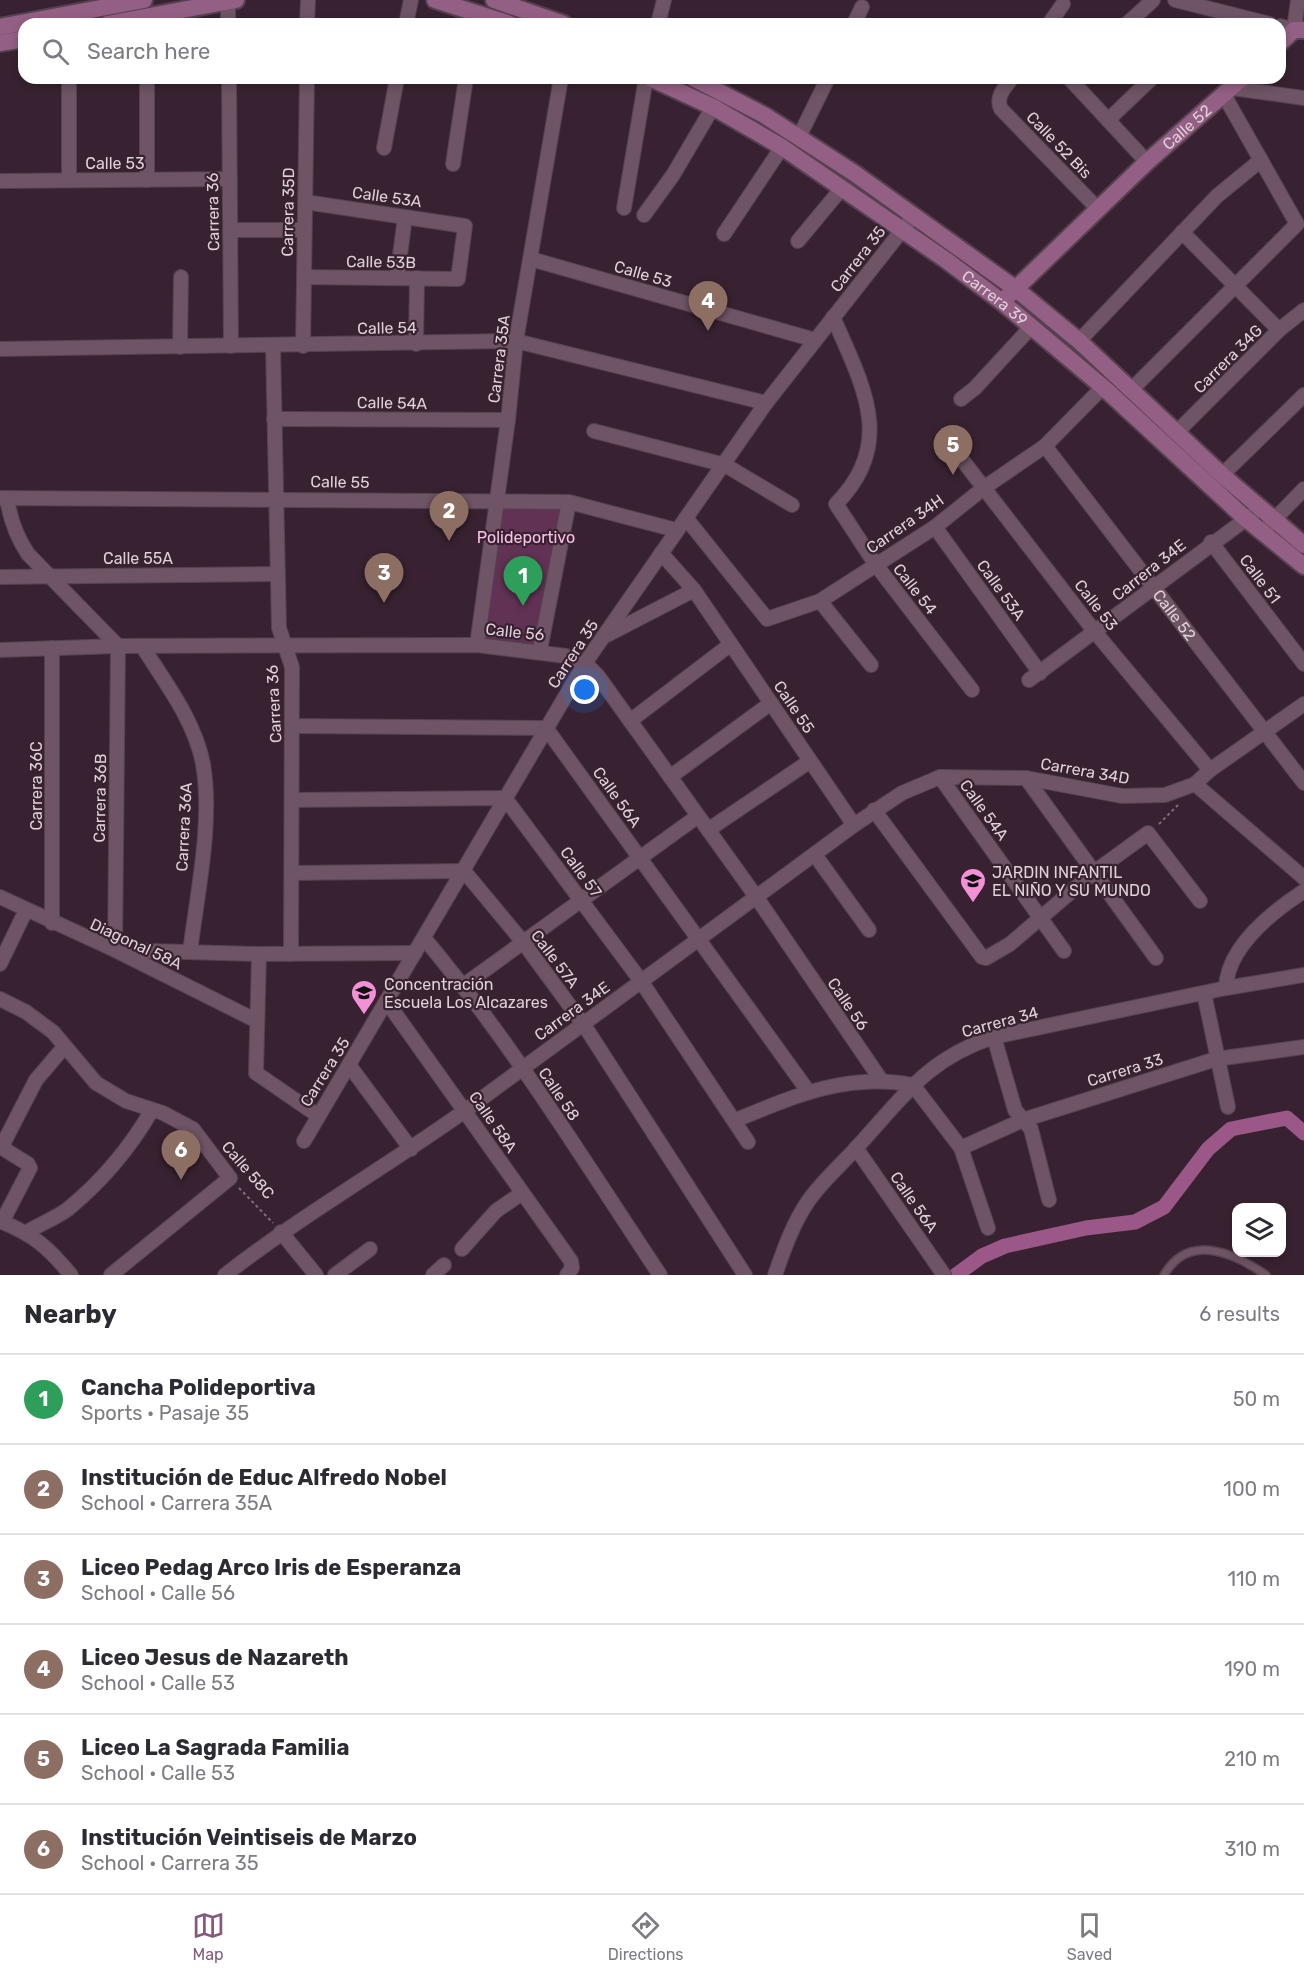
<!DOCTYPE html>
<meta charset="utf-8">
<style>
:root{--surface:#fff;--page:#f7f7f7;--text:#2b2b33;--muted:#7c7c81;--line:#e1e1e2;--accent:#85597c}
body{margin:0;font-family:Rubik,sans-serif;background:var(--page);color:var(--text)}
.controls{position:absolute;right:18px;bottom:18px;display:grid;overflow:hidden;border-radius:12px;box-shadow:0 3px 9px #0003}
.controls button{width:54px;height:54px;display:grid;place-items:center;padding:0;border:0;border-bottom:2px solid var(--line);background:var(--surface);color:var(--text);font:30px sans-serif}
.you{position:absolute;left:585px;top:690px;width:21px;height:21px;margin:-15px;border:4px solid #fff;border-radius:50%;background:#1a73e8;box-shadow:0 0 0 9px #1a73e833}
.badge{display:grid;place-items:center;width:39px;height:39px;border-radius:50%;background:var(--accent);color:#fff;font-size:20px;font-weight:700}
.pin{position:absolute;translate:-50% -50px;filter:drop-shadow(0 2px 3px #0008)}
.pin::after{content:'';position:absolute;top:32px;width:21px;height:18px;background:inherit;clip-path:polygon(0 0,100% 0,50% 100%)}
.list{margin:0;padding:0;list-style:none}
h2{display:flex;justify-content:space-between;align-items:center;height:78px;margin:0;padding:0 24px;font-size:26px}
h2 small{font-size:20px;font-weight:400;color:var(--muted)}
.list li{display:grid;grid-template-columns:39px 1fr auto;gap:18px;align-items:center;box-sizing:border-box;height:90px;padding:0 24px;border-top:2px solid var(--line)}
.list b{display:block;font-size:22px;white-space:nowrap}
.list p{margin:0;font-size:20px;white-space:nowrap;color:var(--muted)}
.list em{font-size:20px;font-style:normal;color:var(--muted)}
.icon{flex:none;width:33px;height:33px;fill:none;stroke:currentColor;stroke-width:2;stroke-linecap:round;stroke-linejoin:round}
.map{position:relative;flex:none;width:1304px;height:1275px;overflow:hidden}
.search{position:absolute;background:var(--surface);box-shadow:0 3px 9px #0003;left:18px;right:18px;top:18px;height:66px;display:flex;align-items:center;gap:15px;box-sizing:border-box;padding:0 21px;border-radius:18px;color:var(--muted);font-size:22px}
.sheet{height:618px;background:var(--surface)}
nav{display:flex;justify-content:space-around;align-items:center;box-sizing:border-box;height:84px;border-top:2px solid var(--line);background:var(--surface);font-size:16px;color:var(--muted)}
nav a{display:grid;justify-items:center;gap:3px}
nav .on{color:var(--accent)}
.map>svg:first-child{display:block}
.green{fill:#623254}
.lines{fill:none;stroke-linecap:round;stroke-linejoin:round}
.canal{stroke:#9a5787;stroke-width:15}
.service-casing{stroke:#55414f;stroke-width:10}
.minor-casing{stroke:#55414f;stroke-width:16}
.secondary-casing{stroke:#55414f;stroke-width:20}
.path{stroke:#826f7c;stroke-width:2;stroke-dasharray:3 3;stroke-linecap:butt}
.service{stroke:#6e5465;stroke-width:7}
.minor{stroke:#6e5465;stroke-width:14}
.secondary{stroke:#945f84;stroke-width:16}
.labels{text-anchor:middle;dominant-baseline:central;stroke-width:4.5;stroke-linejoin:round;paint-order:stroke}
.street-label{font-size:16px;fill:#dfd0da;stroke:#382231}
.park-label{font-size:16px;fill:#fbc1e8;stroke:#382231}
.poi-label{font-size:16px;fill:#dfd0da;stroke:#382231;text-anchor:start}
</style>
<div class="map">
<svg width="1304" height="1275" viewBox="0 0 1304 1275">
<rect width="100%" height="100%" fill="#382231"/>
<!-- green -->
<path class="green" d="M495 500 569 502 540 650 477 645Z"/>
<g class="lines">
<!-- canal -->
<path class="canal" d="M956 1275 982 1256 1005 1246 1086 1228 1135 1222 1164 1207 1208 1149 1231 1129 1287 1118 1304 1133"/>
<defs>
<path id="service" d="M1164 1275C1189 1232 1234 1253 1266 1275"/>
<g id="minor">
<path d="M1175 0 1270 24"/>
<path d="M228 1V24"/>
<path d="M307 24 308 0"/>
<path d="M406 24 411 0"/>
<path d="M658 24 664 0"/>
<path d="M854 24 862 7"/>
<path d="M1049 24 1063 4"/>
<path d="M1127 24 1153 0"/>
<path d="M1280 26 1294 30 1298 0"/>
<path d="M147 78V180"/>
<path d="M229 78 231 346"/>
<path d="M1012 78C1005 87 995 97 1001 109L1098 209"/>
<path d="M1069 78 1147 162"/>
<path d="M1232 88 1304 98"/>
<path d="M1108 120 1152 78"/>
<path d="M799 137 828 78"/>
<path d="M384 148 397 78"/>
<path d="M453 164 466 78"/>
<path d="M69 180V78"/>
<path d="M0 181 230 179"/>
<path d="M624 208 646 78"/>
<path d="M644 215 673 175 713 107"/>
<path d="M230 230H304"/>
<path d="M1182 232 1279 330"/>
<path d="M724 234 782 147"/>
<path d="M798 241 842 188"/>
<path d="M531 259 815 340"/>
<path d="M304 277 458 279 465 226 305 202"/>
<path d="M397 278 405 217"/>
<path d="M833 317C862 384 897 443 836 504L876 565 972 690"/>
<path d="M1079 341 1217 196 1261 160"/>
<path d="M416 344 417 278"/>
<path d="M273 346 279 628 292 667 291 954"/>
<path d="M303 346 307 78"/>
<path d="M180 347 181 277"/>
<path d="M0 349 516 341 766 403"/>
<path d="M1132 389 1297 224 1224 95"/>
<path d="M961 399 975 388 1032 326"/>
<path d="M274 419 508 420"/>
<path d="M594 431 725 465 792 505"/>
<path d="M1176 433 1279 330 1304 310"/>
<path id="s1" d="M1045 446 1304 783"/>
<path d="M960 457 1095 632 1210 770"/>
<path d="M1222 475 1304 395"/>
<path d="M0 498 569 502 676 530"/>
<path d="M7 498C10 520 16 536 28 554L118 646 115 950 259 954 415 953"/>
<path d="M686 518 767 619 820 601 935 527 985 487 1045 446 1103 387"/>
<path d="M935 527 1040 673"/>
<path d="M1262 532 1304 489"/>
<path d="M1211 542 1304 664"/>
<path d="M661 553 694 590 854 825"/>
<path d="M0 577 276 574"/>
<path d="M820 601 871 665"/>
<path d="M607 635 694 590"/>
<path d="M477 645 508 420 516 341 561 78"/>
<path d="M142 646C165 682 195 721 203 764 213 822 197 894 190 952"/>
<path d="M0 650 118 646 477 645 566 656 585 663 598 676 757 898 881 1080"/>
<path d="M540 650 569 502"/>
<path d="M1029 680 1261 508"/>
<path d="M630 721 731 644"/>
<path d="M293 726 546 728 808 1091"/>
<path d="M670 777 771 703"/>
<path d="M940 777 1064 951"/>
<path d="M1026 778 1156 958"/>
<path d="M1195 784 1304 878"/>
<path d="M293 800 505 798 641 981 748 1142"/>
<path d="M874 810 982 957 986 958 1010 944 1093 873 1148 833 1200 901"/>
<path d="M708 830 810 761"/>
<path d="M815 855 869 930"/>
<path d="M293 873 464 871 523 942 584 1025 745 1275"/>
<path d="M0 897 115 950 257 1021"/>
<path d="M52 923V648"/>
<path d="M424 938C512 1043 584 1161 660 1275"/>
<path d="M259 954 256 1073 317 1115"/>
<path d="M0 964 26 910"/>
<path d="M464 985 698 816"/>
<path d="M1226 988C1227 947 1272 912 1304 891"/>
<path d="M1204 993 1228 1107"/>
<path d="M0 999 26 1012 53 1032 96 1083 126 1101 163 1113 193 1129 230 1178 111 1275"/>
<path d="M387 1002 571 1261 572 1268 567 1275"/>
<path d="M994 1037 1015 1110 1031 1129 1049 1200"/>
<path d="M349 1065 411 1149"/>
<path d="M736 1120C794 1096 849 1072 913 1085L961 1148 988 1228"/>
<path d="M304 1141 585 663 766 403 914 215"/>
<path d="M856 1148 944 1275"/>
<path d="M961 1148 1023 1120 1216 1059 1304 1047"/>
<path d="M0 1221C34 1235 48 1247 71 1275"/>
<path d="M2 1222 30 1168 28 1164 4 1149V1142L36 1080 64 1047"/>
<path d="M27 1232C40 1224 56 1218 68 1209 101 1182 131 1146 152 1110"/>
<path d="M281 1232 316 1275"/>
<path d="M462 1249 496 1211 522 1193"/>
<path d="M225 1275C302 1215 386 1167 466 1110L854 825 902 793 940 777 1026 778 1122 796 1165 795 1195 784 1210 770 1304 704"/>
<path d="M335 1275 370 1249"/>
<path d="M433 1275 444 1265"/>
<path d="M775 1275C784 1249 793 1223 809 1200 823 1180 842 1164 858 1146 903 1097 928 1058 994 1037L1226 988 1304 975"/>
</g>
<g id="secondary">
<path d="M435 0 510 24"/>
<path d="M494 0 564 24"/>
<path d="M107 24 236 0"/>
<path d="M0 27 144 0"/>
<path d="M0 43 24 39"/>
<path d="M1280 43 1294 30H1304"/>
<path id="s2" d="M650 78 713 107 782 147 946 260 1002 302 1103 387 1245 518 1304 566"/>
<path d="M693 78 764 115 854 173 1016 289 1079 341 1222 475 1304 545"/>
<path id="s3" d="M1008 296 1147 162 1242 78"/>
</g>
</defs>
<!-- service casing -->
<use href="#service" class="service-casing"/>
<!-- minor casing -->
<use href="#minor" class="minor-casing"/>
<!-- secondary casing -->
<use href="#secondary" class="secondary-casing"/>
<!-- path -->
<path class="path" d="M1159 824 1178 805
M239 1188 273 1223"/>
<!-- service -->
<use href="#service" class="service"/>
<!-- minor -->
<use href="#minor" class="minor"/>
<!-- secondary -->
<use href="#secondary" class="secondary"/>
</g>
<!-- icons -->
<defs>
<symbol id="school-pin" viewBox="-11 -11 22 30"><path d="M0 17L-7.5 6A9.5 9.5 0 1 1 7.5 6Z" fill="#f391d6" stroke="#382231"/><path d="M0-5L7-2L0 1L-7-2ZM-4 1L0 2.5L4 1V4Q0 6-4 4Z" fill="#111"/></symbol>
</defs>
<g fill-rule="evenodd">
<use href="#school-pin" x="958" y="866" width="30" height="40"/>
<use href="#school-pin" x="349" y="978" width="30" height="40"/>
</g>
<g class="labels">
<!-- street labels -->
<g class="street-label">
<text stroke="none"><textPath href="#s3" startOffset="246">Calle 52</textPath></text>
<text transform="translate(1059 145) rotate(46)">Calle 52 Bis</text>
<text x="115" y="163">Calle 53</text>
<text transform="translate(387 197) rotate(8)">Calle 53A</text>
<text transform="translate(213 212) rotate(-91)">Carrera 36</text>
<text transform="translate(288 212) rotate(-89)">Carrera 35D</text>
<text transform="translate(858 259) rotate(-52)">Carrera 35</text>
<text transform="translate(381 262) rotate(1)">Calle 53B</text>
<text transform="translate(643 274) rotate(16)">Calle 53</text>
<text stroke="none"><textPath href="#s2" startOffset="410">Carrera 39</textPath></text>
<text transform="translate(387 328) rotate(-1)">Calle 54</text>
<text transform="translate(499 359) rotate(-83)">Carrera 35A</text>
<text transform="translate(1228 359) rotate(-45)">Carrera 34G</text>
<text transform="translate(392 403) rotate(1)">Calle 54A</text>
<text transform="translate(340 482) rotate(1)">Calle 55</text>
<text transform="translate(905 524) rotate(-35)">Carrera 34H</text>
<text x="138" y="558">Calle 55A</text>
<text transform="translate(1149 570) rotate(-38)">Carrera 34E</text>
<text transform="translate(1260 579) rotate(53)">Calle 51</text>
<text transform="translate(915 589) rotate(52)">Calle 54</text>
<text transform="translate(1001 590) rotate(54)">Calle 53A</text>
<text transform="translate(1096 605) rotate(52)">Calle 53</text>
<text stroke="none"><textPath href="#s1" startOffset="213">Calle 52</textPath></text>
<text transform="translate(515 632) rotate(6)">Calle 56</text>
<text transform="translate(573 654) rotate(-57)">Carrera 35</text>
<text transform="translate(274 704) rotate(-93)">Carrera 36</text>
<text transform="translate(794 707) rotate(56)">Calle 55</text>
<text transform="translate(1085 771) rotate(10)">Carrera 34D</text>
<text transform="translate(36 786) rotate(-90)">Carrera 36C</text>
<text transform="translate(617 797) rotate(54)">Calle 56A</text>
<text transform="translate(100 798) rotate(-89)">Carrera 36B</text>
<text transform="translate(984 810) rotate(54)">Calle 54A</text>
<text transform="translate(184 827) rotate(-87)">Carrera 36A</text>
<text transform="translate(581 872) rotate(54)">Calle 57</text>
<text transform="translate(136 944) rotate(25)">Diagonal 58A</text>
<text transform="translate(555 959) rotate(53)">Calle 57A</text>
<text transform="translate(848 1004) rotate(56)">Calle 56</text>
<text transform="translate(572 1011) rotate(-36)">Carrera 34E</text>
<text transform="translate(1000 1022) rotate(-15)">Carrera 34</text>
<text transform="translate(1125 1070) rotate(-17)">Carrera 33</text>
<text transform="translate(325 1072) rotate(-58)">Carrera 35</text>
<text transform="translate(559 1094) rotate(56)">Calle 58</text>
<text transform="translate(493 1122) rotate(55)">Calle 58A</text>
<text transform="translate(248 1170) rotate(49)">Calle 58C</text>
<text transform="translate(914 1202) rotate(55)">Calle 56A</text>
</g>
<!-- park labels -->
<g class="park-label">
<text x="526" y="537">Polideportivo</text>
</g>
<!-- poi labels -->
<g class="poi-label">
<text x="992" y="872">JARDIN INFANTIL<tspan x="992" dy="18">EL NIÑO Y SU MUNDO</tspan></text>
<text x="384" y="984">Concentración<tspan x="384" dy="18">Escuela Los Alcazares</tspan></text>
</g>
</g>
</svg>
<div class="controls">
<button><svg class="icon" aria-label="layers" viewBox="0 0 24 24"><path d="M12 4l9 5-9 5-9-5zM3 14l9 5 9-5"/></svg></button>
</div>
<div class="you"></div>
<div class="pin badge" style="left:523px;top:606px;background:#2e9e5b">1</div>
<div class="pin badge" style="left:449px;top:541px;background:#8d6e63">2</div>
<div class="pin badge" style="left:384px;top:603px;background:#8d6e63">3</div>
<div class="pin badge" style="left:708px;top:331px;background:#8d6e63">4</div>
<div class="pin badge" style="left:953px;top:475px;background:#8d6e63">5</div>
<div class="pin badge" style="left:181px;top:1180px;background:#8d6e63">6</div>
<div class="search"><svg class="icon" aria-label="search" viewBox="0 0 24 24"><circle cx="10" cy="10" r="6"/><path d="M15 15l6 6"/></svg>Search here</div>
</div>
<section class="sheet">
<h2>Nearby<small>6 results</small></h2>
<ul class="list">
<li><span class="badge" style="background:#2e9e5b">1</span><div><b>Cancha Polideportiva</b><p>Sports · Pasaje 35</p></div><em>50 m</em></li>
<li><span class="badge" style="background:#8d6e63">2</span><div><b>Institución de Educ Alfredo Nobel</b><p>School · Carrera 35A</p></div><em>100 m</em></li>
<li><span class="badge" style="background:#8d6e63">3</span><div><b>Liceo Pedag Arco Iris de Esperanza</b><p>School · Calle 56</p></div><em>110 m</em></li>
<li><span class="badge" style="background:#8d6e63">4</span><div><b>Liceo Jesus de Nazareth</b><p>School · Calle 53</p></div><em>190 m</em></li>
<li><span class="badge" style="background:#8d6e63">5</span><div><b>Liceo La Sagrada Familia</b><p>School · Calle 53</p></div><em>210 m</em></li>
<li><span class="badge" style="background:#8d6e63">6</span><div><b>Institución Veintiseis de Marzo</b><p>School · Carrera 35</p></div><em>310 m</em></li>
</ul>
</section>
<nav>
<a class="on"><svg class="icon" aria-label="map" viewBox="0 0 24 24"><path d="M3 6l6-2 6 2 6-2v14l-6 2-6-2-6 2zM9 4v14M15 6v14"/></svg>Map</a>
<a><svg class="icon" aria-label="directions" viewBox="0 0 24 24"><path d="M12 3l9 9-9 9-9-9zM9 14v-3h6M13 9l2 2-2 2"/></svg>Directions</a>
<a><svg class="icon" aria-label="saved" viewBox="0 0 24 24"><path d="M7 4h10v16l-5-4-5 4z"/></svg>Saved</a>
</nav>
